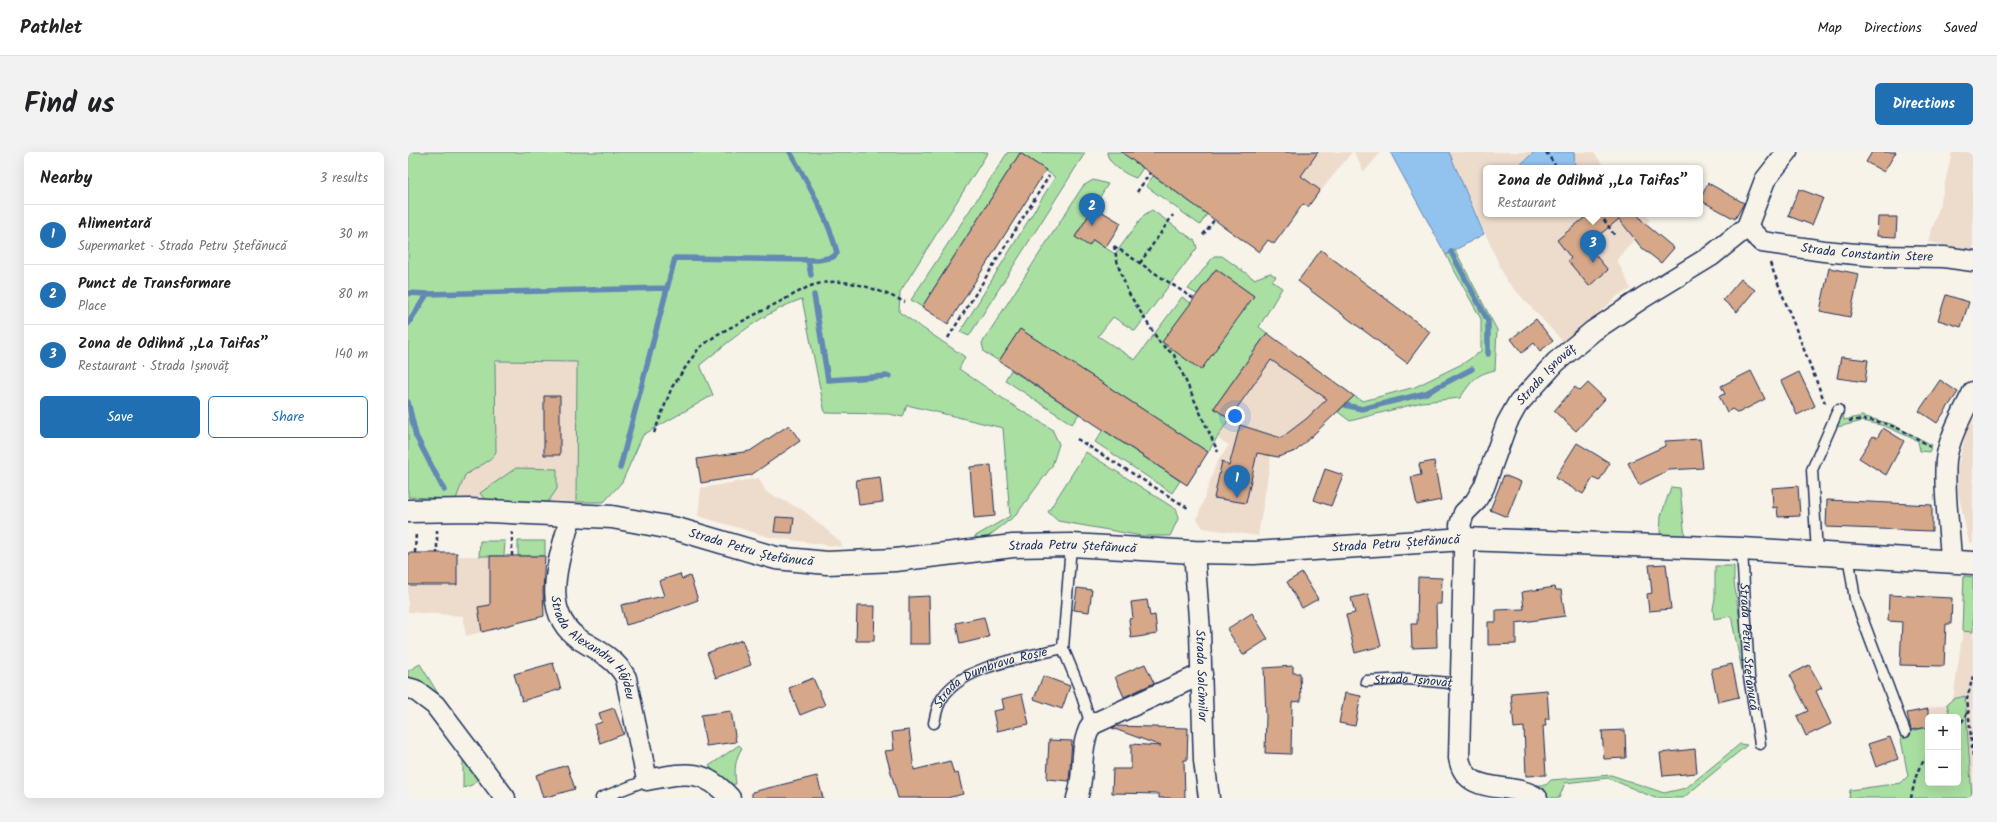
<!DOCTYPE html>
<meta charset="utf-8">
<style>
:root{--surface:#fff;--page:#f2f2f2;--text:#202124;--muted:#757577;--line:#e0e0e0;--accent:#1f6fb2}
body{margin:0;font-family:Kalam,sans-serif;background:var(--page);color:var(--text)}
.controls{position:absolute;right:12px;bottom:12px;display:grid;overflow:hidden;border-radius:6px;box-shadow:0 4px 16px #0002}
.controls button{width:36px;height:36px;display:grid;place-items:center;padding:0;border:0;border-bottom:1px solid var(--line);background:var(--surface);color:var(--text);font:20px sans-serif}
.you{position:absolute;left:827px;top:264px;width:14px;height:14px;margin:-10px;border:3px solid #fff;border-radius:50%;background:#1a73e8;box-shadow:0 0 0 6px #1a73e833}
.badge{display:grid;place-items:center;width:26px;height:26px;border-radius:50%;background:var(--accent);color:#fff;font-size:13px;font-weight:700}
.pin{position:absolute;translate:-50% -33px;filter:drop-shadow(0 1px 2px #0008)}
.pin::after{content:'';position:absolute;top:21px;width:14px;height:12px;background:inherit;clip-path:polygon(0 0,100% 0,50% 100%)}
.popup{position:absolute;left:1075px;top:13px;width:220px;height:52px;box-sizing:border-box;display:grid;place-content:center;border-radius:6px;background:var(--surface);filter:drop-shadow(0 1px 3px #0005);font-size:13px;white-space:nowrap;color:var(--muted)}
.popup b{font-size:15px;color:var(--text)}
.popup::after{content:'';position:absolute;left:50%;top:100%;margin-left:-8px;border:8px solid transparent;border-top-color:var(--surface)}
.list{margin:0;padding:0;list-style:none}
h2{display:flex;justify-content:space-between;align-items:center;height:52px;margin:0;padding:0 16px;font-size:17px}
h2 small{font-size:13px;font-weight:400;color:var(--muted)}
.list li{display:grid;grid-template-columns:26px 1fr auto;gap:12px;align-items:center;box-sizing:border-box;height:60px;padding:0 16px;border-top:1px solid var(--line)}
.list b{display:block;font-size:15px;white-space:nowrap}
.list p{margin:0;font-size:13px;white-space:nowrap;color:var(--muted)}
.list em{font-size:13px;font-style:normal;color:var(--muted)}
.actions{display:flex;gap:8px;padding:12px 16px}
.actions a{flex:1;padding:9px 0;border:1px solid var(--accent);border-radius:6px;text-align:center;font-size:14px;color:var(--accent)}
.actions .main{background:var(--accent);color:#fff}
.map{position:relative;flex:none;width:1565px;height:646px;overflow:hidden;border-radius:6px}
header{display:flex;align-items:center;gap:24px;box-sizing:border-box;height:56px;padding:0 20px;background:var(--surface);border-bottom:1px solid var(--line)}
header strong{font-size:19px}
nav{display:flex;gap:22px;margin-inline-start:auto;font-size:14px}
.intro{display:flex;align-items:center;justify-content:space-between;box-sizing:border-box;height:96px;padding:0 24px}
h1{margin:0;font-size:28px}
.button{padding:10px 18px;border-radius:6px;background:var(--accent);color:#fff;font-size:14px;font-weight:700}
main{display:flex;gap:24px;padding:0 24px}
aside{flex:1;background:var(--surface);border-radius:6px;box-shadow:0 4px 16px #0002}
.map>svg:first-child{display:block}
.built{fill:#eddccc;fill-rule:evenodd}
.green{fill:#aadfa2;stroke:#628780}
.water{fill:#92c3ee;stroke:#6288b4}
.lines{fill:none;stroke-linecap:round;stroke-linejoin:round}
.stream{stroke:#6288b4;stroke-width:5.5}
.building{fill:#d6a789;stroke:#1b2f5e}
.service-casing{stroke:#1b2f5e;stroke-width:13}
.minor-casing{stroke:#1b2f5e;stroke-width:23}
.secondary-casing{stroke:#1b2f5e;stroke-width:25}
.path{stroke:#1b2f5e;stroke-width:2.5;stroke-dasharray:4 3;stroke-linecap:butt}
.service{stroke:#f7f3e8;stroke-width:10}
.minor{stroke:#f7f3e8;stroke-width:20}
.secondary{stroke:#f7f3e8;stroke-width:22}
.labels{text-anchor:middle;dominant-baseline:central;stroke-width:3;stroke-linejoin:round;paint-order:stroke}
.street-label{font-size:13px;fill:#1b2f5e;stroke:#f7f3e8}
</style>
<header>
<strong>Pathlet</strong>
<nav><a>Map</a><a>Directions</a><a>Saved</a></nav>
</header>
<div class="intro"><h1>Find us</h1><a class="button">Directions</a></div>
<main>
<aside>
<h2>Nearby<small>3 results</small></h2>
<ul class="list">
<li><span class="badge">1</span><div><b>Alimentară</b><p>Supermarket · Strada Petru Ștefănucă</p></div><em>30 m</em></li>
<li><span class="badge">2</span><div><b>Punct de Transformare</b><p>Place</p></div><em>80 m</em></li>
<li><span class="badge">3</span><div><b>Zona de Odihnă „La Taifas”</b><p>Restaurant · Strada Ișnovăț</p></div><em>140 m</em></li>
</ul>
<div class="actions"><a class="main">Save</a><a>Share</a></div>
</aside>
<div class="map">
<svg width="1565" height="646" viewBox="0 0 1565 646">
<rect width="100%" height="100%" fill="#f7f3e8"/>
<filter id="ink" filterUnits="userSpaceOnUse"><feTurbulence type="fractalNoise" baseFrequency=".025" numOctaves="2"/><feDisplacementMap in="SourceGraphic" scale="8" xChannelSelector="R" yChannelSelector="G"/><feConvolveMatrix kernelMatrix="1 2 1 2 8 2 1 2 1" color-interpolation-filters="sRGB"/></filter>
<g filter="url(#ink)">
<!-- built -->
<path class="built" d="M821 0H944L900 55Z
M946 0H973L956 20Z
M1041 0H1185L1198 16H1078V62H1237L1242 68 1209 108 1223 137 1211 143 1156 191 1098 128Z
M1544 0H1565V98L1520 90 1532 53Z
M169 153 168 350 48 347 81 155Z
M859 181 946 244 888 299 870 305H863L850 384 795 376 789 367 808 312 821 293 809 286 821 267 806 256Z
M1564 254H1565V391L1561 390 1547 327Z
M351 326 358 340 395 358 433 390 434 395 361 385 290 364 293 336Z
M0 401H49V404H137L136 464 58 484 55 464 0 460Z
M1555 426 1565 427V646H1441L1442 638 1493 631 1500 624 1492 582 1503 578 1499 561 1539 552 1545 547 1554 485ZM1520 565H1550V631H1520Z"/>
<!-- green -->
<path class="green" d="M0 0H580L492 140 491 160 557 205 551 217 609 256 644 277 651 292 644 314 608 363 577 387 566 385 602 364 595 276 499 253 495 265 481 262 417 261 394 147C354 161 324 187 292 213L305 243 235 283 214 330 196 350H168L169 210 87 209 88 300 82 308 57 323 48 347 0 345Z
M600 0 677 1 561 184 552 180 647 25 612 1 514 155 503 148Z
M699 0H730L724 8 735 16 728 26C718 23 699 11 699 0Z
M745 24 799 62 792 73 738 34Z
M685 28 700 32 667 85 685 88 707 102 736 63 744 58 787 89 789 96 727 179 705 165 690 184 727 208 774 145 783 151 846 144 808 117 789 142 780 137 806 104H814L846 127 862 121 868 125 864 129 874 136 851 175 859 181 806 256 821 267 800 300 612 177 591 209 576 200 574 191 675 34Z
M1047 98 1089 178 1087 218C1066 223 1064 229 1052 246L1014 250 942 269 930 260 946 244 955 249 1007 235 1056 211 1073 199V167L1038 103Z
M603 218 671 262 664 272 597 228Z
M1435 259 1436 268 1454 264 1483 272 1524 293 1521 300 1512 299 1510 289 1477 274 1455 269 1429 275Z
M695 278 772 329 764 341 687 290Z
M678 300 769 358 770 367 762 384H734L650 369 640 360Z
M108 316 149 317V337L140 350 77 348 72 341Z
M1263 335 1272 336 1277 386 1252 384 1253 364Z
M72 389H97L96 404H71Z
M110 389H137V404H110Z
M1307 414H1326V430L1334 482 1335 523 1323 464 1306 467 1305 457 1307 446Z
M1556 424 1565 425V480L1554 479Z
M12 512 48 571 0 532V519Z
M1557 544 1564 646H1441L1442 638 1493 631 1500 624 1492 582 1520 575V631H1550V565H1542L1539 552 1545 547Z
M1332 592 1339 593 1275 646H1247L1200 626 1157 631 1151 646H1140L1120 633H1138L1143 628 1203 623 1256 641 1278 636Z
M331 593 334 596C327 606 326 619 328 632L320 633 301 614Z
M55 601 71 626 64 633 55 636Z"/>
<!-- water -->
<path class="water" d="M982 0H1041L1076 82 1038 103Z
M1126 0H1166L1167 16H1109Z"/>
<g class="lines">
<!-- stream -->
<path class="stream" d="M1043 100 1080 169V202
M400 108 403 123
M0 141 19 142
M406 143 420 228 481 224
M0 172 19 142 259 136
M0 250 8 284 36 338
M937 253 954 257 1018 241 1064 217
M212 316 267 106 410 108 425 105 429 101C420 65 400 32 382 0"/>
</g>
<!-- building -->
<path class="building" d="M713 0H910L893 24 912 38 900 55 895 52 866 92 860 88 851 100Z
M1464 0H1488L1476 20 1458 10Z
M612 1 638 18 540 172 514 155Z
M1300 31 1336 51 1327 67 1292 48Z
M1391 37 1415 46 1404 73 1380 64Z
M686 55 713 71 697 96 685 88 681 94 667 85Z
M1181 62H1229L1236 71 1266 96 1253 111 1233 95 1211 67 1179 93 1200 118 1181 134 1160 109 1163 106 1149 88Z
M1470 65H1489L1488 85 1469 84Z
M913 98 1022 180 999 211 890 129Z
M1421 116 1451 122 1442 165 1412 159Z
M808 117 846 144 793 218 754 190Z
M1333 127 1347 138 1329 160 1315 148Z
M1538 143 1561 150 1553 175 1530 168Z
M1128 167 1145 189 1132 199 1126 191 1114 201 1103 187Z
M612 177 800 300 779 333 591 209Z
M859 181 946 244 888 299 870 305 849 301 838 351 806 346 814 309 821 314 832 273 873 286 898 267 919 247 863 208 821 267 806 256Z
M1433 205 1460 208 1457 230 1429 226Z
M1343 219 1357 247 1330 261 1324 257 1319 260 1311 244 1317 242 1313 234Z
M1391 220 1407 254 1389 263 1373 229Z
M1532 228 1550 240 1529 271 1511 259Z
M1180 231 1197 247 1168 279 1146 259 1167 235 1172 239Z
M136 244H152V303H136Z
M381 273 392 289 343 323 293 331 289 307 342 299Z
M1475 276 1496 289 1478 323 1451 306 1465 284 1469 286Z
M1292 287 1295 316 1261 318 1231 333 1220 311 1257 294V289Z
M1169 291 1202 311 1191 329 1185 326 1175 342 1147 326Z
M1026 309 1033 348 1009 353 1003 325 1013 323 1011 312Z
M583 313 587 364 566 366 562 315Z
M917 317 935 323 923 354 906 348Z
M1096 323 1113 330 1099 365 1082 358Z
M472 325 475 350 451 353 448 328Z
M1390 334 1392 364 1370 365 1369 355 1365 356 1364 336Z
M1419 348 1524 353V379L1418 375Z
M368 365 386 366 384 381 366 380Z
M0 401H49V433H0Z
M82 404H137L135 439 136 464 74 480 70 455 82 453Z
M1258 412 1263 457 1241 459 1239 442 1244 441 1241 413Z
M894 421 910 447 894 456 879 430Z
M272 422 274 427 282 424 290 448 244 465V466L218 473 213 453 256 444 251 429Z
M1010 425 1034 426 1033 452H1028L1029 495 1004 496 1003 472H1009Z
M1147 435 1148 438H1153L1157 464 1108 471V492L1080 493V470H1088V458L1116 457 1114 440Z
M669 436 684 438 681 460 666 458Z
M960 442 973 494 947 501 938 463 947 461 943 446Z
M1481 443 1544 446 1543 472H1538L1536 514 1492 513 1494 470 1480 469Z
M521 444 522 492H501V445Z
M739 448 742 464 747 463 749 482 723 486 721 467 725 466 723 450Z
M449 454H467L466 489H448Z
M844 461 860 487 835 503 819 477Z
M576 465 581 485 552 492 548 471Z
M334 488 343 513 308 526 299 501Z
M145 511 153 537 114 549 106 522Z
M737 512 746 531 716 545 707 525Z
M1324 512 1331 545 1310 550 1303 517Z
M1401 513 1414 536 1408 539 1423 572 1398 584 1389 564 1400 559 1382 523Z
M885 514V521H892L893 549 884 550 883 602 857 601 858 564 856 516Z
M635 524 662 534 654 557 626 547Z
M405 526 417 553 392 563 381 536Z
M1139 538 1141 567H1137L1138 574H1135L1138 623 1118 624 1116 575 1106 576 1103 541Z
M937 541 953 544 947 574 931 571Z
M614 542 621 572 589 579 585 559 596 557 594 547Z
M206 556 216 582 192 591 186 573 194 570 191 561Z
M1520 557V575L1503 578 1499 561Z
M323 559 328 590 298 594 293 563Z
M709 574 780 576 779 608H776L777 646H751V642L704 641 705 617H723V592L753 594 704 576Z
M501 578 506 618 542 609 546 622 550 621 555 642 539 646H490L477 599 486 598 484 580Z
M1217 578 1218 606 1196 607 1194 579Z
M1482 585 1490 607 1468 615 1460 592Z
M641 588 664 589 661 629 639 627Z
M1287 597 1289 621 1255 624 1252 601Z
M159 613 167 637 135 646 128 623Z
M409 624 415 646H344V640Z"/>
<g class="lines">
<defs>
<g id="service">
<path d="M663 393 655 496 671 535 683 573"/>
<path id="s1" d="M1334 397 1341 525 1352 592"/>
<path d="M1409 401 1404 318 1430 258"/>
<path d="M1440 403 1447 447 1497 580"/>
<path id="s2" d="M958 529 1000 527 1052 532"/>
<path id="s3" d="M526 571C528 562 529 553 535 545 556 513 620 505 655 496"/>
<path d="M193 646 239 628"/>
</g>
<g id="minor">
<path id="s4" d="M1339 75 1354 90 1416 99 1469 104 1536 105 1565 109"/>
<path id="s5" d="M163 363C153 404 128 461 174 489 191 499 209 508 218 526L239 628C277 621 294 615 322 646"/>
<path id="s6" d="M786 400 792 480 796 609 801 646"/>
<path d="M1543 410C1542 376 1535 342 1538 308 1541 285 1555 261 1565 240"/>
<path d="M0 536 7 538 27 553 97 646"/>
<path d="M669 646C678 621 670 598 683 573L794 522"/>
<path id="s7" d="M1129 646C1103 628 1058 646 1051 606L1056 401V387L1052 373 1056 361 1067 350 1076 335 1099 271 1109 253 1148 210 1185 179 1236 145 1303 104 1339 75 1357 28 1379 0"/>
</g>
<g id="secondary">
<path id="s8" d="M0 359 61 358 204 365 269 377 368 406 419 411 487 408 605 394 663 393 786 400 846 401 1056 387 1334 397 1565 411"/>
</g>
</defs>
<!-- service casing -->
<use href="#service" class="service-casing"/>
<!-- minor casing -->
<use href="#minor" class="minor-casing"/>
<!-- secondary casing -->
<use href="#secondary" class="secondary-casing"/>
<!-- path -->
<path class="path" d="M1138 0 1149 16
M729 40 742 21
M1192 62 1207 84
M795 83 807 67
M706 94 710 113 720 140 752 191 766 203 810 300
M706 94 786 147
M732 111 765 63
M1362 111 1417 251
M540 186 641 24
M1441 269C1468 263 1500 279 1522 295
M246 281 264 235 291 196 310 182 400 135C433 122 466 136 497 150
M669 287 780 356
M29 378V401
M7 401 8 380
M104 404V380
M1565 524 1559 547 1565 604
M1550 576 1560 560
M1503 646C1506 634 1508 613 1520 606"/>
<!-- service -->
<use href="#service" class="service"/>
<!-- minor -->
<use href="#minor" class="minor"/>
<!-- secondary -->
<use href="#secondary" class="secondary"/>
</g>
</g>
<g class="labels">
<!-- street labels -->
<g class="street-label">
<text stroke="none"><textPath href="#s4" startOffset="127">Strada Constantin Stere</textPath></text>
<text stroke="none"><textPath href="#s7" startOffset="504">Strada Ișnovăț</textPath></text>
<text stroke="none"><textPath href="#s8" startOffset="995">Strada Petru Ștefănucă</textPath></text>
<text stroke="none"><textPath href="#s8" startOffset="347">Strada Petru Ștefănucă</textPath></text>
<text stroke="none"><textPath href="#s8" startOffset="671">Strada Petru Ștefănucă</textPath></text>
<text stroke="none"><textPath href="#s5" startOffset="150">Strada Alexandru Hâjdeu</textPath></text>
<text stroke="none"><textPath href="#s1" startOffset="98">Strada Petru Ștefănucă</textPath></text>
<text stroke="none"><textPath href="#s6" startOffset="124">Strada Salcîmilor</textPath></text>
<text stroke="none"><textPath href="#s3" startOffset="80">Strada Dumbrava Roșie</textPath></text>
<text stroke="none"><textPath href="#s2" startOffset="47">Strada Ișnovăț</textPath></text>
</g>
</g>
</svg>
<div class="controls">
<button>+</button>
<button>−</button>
</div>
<div class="you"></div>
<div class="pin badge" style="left:829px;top:346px">1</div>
<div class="pin badge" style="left:684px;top:74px">2</div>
<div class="pin badge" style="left:1185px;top:111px">3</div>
<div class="popup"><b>Zona de Odihnă „La Taifas”</b>Restaurant</div>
</div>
</main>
